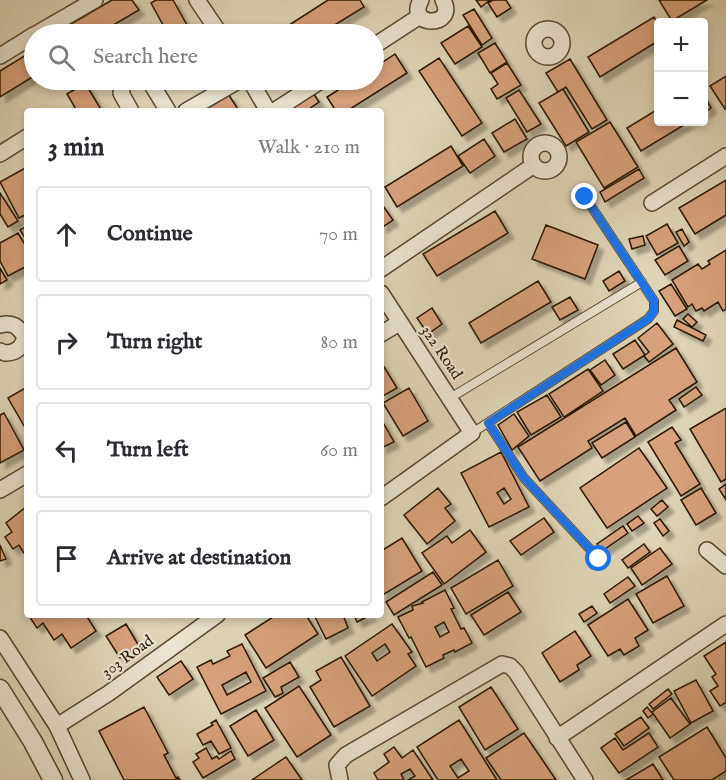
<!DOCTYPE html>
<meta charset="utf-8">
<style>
:root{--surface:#fff;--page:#f7f7f7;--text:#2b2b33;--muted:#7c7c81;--line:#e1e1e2}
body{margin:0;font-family:"IM FELL English",serif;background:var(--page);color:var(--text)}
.controls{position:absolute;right:18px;top:18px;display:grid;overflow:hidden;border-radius:6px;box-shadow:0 3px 9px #0003}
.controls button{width:54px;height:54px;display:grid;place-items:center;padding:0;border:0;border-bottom:2px solid var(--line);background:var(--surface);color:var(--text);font:30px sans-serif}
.stop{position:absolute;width:18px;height:18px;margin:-14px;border:4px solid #1a73e8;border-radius:50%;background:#fff}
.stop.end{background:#1a73e8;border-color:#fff;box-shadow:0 2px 6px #0008}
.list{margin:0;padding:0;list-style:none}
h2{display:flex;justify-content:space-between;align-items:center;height:78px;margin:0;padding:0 24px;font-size:26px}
h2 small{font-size:20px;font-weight:400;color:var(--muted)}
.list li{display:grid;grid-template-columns:39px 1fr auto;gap:18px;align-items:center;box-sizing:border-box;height:96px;margin:0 12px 12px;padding:0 12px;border:2px solid var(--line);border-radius:6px}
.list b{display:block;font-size:22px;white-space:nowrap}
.list em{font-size:20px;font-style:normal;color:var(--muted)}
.icon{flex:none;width:33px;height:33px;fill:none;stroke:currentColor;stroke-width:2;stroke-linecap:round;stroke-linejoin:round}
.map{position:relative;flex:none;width:726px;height:780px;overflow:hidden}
.search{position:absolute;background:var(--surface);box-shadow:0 3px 9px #0003;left:24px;top:24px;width:360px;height:66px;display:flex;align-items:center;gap:15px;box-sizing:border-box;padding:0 21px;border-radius:33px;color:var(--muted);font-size:22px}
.panel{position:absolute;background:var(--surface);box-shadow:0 3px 9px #0003;left:24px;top:108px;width:360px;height:510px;border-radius:6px}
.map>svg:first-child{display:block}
.building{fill:#d6a17b;stroke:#2b1601;stroke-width:1.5;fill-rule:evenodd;filter:url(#shadow)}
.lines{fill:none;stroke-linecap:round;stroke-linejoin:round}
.service-casing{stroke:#58462e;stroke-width:10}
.minor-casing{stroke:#58462e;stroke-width:18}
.tertiary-casing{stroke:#58462e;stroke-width:21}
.service{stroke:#eae4d0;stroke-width:8}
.minor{stroke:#eae4d0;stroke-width:15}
.tertiary{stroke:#eae4d0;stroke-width:18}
.route{stroke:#1a73e8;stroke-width:8}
.labels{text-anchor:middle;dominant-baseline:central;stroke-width:4.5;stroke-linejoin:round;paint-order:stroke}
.street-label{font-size:16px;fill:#2b1601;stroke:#eae4d0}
</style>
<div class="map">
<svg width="726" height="780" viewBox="0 0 726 780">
<defs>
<filter id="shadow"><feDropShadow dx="5.5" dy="5.5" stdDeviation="1.5" flood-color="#0004"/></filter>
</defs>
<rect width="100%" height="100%" fill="#dfd5b6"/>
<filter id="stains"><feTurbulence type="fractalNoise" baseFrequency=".00333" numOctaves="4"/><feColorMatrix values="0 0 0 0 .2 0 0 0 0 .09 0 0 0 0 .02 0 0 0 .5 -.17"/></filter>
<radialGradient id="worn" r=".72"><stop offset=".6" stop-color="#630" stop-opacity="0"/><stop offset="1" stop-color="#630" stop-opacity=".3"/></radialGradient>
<!-- building -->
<path class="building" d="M112 0H132L139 10 98 34H54Z
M156 0H173L192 34H168L151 3Z
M328 0H360L364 7 320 34H287L283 29Z
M476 0H490L481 7Z
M493 0H506L511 8 497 17 488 3Z
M659 0H707L672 21Z
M474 9 492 38 482 45 463 15Z
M654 17 658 24V41L600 77 588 57Z
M468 26 482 47 455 64 441 43Z
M495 43 507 62 490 73 478 53Z
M34 50V76L0 97V71Z
M395 54 407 73 347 111H336L327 97 354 80H374V68Z
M439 58 482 123 462 136 419 71Z
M570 59 607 120 592 129 566 87 558 92 546 73Z
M507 63 521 85 497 99 491 89 498 84 491 73Z
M726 76V108L725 109 710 86Z
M85 83 102 111H77L67 94Z
M563 89 589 132 566 146 539 103Z
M519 90 541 124 527 132 506 98Z
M314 94 319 102 306 111H295L293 107Z
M229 95 239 111H203Z
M704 95 711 108 704 113Z
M658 109V122H689L641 151 627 128Z
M515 119 527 139 504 152 492 133Z
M610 122 638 167 604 188 576 142Z
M484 139 495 156 470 173 458 156Z
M451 146 463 166 397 207 385 187Z
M27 167V214L19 218 0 182Z
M639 169 644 178 605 202 600 192Z
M726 180V215L695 234 679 208Z
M0 193 18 221 8 227 0 214Z
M381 203 393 220 381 228Z
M495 211 508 233 437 276 423 254Z
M667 224 678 243 657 255 646 236Z
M546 225 598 245 585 279 532 259Z
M27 226V241L20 230Z
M682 229 689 242 684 246 676 232Z
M18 233 27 248V266L8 276 0 261V243Z
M643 236 645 245 632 249 629 239Z
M679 246 688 261 665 275 655 260Z
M726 250V309L723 311 718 302 704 311 702 308 696 311 692 304 688 307 672 280 698 264 702 269 710 264 708 261Z
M0 268 7 280 0 284Z
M619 271 625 281 609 291 603 281Z
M538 281 551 302 481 343 469 323Z
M671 284 687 309 675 316 659 291Z
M570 297 578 310 560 320 552 307Z
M432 308 442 324 428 334 417 318Z
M688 314 697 322 692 327 683 319Z
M677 320 706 335 703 341 674 327Z
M657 323 673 344 649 362 644 356 649 352 638 338Z
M635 340 645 355 623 369 613 354Z
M676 348 697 382 669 400 676 410 636 436 625 418 588 441 592 448 540 481 518 447Z
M605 360 615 375 601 385 590 370Z
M381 362 397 388 381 397Z
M588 369 603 391 564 417 549 394Z
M27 387V431L8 398Z
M696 387 702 395 684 407 679 399Z
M409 388 428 421 403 436 383 403Z
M547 395 561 417 531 435 517 412Z
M726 408V479L721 482 690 429Z
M4 413 24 450 0 463V415Z
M514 414 529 436 512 450 498 425Z
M381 419 394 442 381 448Z
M626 422 635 437 602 458 592 443Z
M672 427 681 440 675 443 700 484 681 496 648 442Z
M639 448 667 488 607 528 580 488Z
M501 452 529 507 489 527 461 473ZM504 488 511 499 504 504 497 493Z
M726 484V500L719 489Z
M438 488 451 504 445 508 455 521 427 544 404 515Z
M701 488 716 513 696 525 681 500Z
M662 500 668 507 657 516 651 509Z
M27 506V551L24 553 19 545 13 549 5 537 12 532 6 523Z
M638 516 644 523 632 531 627 524Z
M544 518 554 532 521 555 510 541Z
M660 519 669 531 663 536 654 523Z
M623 526 628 533 602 551 597 544Z
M470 530 486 552 444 584 422 553 447 536 452 543Z
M402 538 422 571 381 596V551Z
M644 544 650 552 628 568 622 560Z
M0 545 6 559 0 561Z
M660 548 672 564 642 585 631 568Z
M498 560 513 586 466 614 451 588Z
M433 572 442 585 394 615 386 602Z
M667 576 684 606 653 623 636 594Z
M628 577 635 586 610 603 604 594Z
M445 590 454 608 451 609 461 629 464 628 472 643 455 652 454 650 443 655 444 658 426 667 411 637 409 638 398 617 413 610 412 606 423 603 422 602ZM444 622 449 632 440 637 435 627Z
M508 592 521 612 484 635 471 615Z
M628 599 648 630 635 638 639 646 624 655 620 649 608 656 588 625Z
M592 606 597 613 584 622 579 614Z
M86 615 96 631 71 648 62 634 54 640 43 623 37 628 29 616Z
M276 615H306L318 634 266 668 245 635Z
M314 615H343L348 628 326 639Z
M354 615H371L357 622Z
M126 624 139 646 120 658 106 636Z
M392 624 412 652 408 654 416 666 372 696 345 656ZM385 644 390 652 377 661 372 653Z
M575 631 591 656 577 665 579 670 560 682 542 653Z
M726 642V702L720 706 710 691 718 686 712 677 716 674 704 656Z
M242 644 266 691 221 714 197 667 211 660 213 664 230 656 227 651ZM246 672 251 682 227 695 222 685Z
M341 657 370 706 334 727 310 687 321 680 316 671Z
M181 661 193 679 169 695 157 677Z
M290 662 299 677 281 687 283 693 275 697 263 678Z
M696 680 713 711 691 723 674 691Z
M299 686 331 735 297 757 265 708Z
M491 687 518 729 485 750 459 707Z
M668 689 672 694 653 709 649 704Z
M671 698 690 724 670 738 652 712Z
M144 707 168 753 164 755 176 778 178 777 180 780H124L99 731Z
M647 707 653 714 648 718 643 711Z
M256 710 274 740 248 756 230 726Z
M641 717 649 728 624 746 615 734Z
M216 720 231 748 219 754 211 741 203 745 197 734 213 725 211 723Z
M459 720 497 780H438L417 747ZM461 759 469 771 458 778 450 766Z
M707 727 726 758V771L712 780H674L659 757Z
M524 733 556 780H501L486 758Z
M649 733 658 747 619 773 601 748 615 738 623 750Z
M394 747 402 758 413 750 433 780H408L415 776 410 769 401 774 404 780H378L374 773 389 762 384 754Z
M206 748 212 759 217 756 219 759 231 751 235 759 203 778 193 762 199 758 196 754Z
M286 757 302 780H252Z
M653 764 663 780H626Z"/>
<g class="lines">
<defs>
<path id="service" d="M450 398 642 282
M488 423 524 478 599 559
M472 433 648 319 654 311V301L585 197"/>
<path id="minor" d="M197 0 220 34
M421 0C405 28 458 28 443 0
M534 43a14 14 0 1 1 28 0a14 14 0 1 1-28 0Z
M36 34 95 0
M374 46 420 16
M0 56 34 35
M127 80 124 81 121 93 131 111
M149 80 168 111
M250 80 268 111
M186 111 240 80
M274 111 322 80
M531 157a14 14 0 1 1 28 0a14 14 0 1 1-28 0Z
M0 154 27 137
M652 203 726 156
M381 269 534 165
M381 293 472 433 381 498
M0 325C13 322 18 326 25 337 22 348 16 353 5 353L0 351
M381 334 399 323
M0 490 27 474
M707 550 726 566
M0 638 57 726 82 780
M57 726 109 693 217 615
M557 738 726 624
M340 780 337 765 346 755 502 664 510 666 516 672 585 780"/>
<path id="tertiary" d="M0 689 33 742 53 780"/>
</defs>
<!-- service casing -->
<use href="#service" class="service-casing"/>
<!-- minor casing -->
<use href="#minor" class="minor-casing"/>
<!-- tertiary casing -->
<use href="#tertiary" class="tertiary-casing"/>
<!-- service -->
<use href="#service" class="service"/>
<!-- minor -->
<use href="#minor" class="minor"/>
<!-- tertiary -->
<use href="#tertiary" class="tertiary"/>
</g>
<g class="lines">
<!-- route -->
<path class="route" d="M585 197 654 301V311L648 319 488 423 524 478 599 559"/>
</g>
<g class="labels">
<!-- street labels -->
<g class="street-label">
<text transform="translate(441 353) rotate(56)">322 Road</text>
<text transform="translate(128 657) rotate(-36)">303 Road</text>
</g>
</g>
<rect width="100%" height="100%" filter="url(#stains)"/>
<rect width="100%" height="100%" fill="url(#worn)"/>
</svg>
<div class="controls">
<button>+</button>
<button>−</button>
</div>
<div class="stop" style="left:599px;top:559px"></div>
<div class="stop end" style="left:585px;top:197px"></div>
<div class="search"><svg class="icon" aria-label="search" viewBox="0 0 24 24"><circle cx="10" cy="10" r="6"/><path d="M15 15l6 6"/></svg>Search here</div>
<section class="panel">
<h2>3 min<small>Walk · 210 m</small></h2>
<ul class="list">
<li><svg class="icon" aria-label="ahead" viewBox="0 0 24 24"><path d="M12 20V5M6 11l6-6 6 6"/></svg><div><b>Continue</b></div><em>70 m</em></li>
<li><svg class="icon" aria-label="right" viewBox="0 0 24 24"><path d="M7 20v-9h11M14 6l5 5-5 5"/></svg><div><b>Turn right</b></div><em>80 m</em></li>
<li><svg class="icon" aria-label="left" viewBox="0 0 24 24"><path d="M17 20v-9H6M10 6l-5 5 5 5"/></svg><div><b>Turn left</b></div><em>60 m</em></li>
<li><svg class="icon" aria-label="arrive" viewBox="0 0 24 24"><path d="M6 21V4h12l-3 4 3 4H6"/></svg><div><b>Arrive at destination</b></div></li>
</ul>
</section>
</div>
